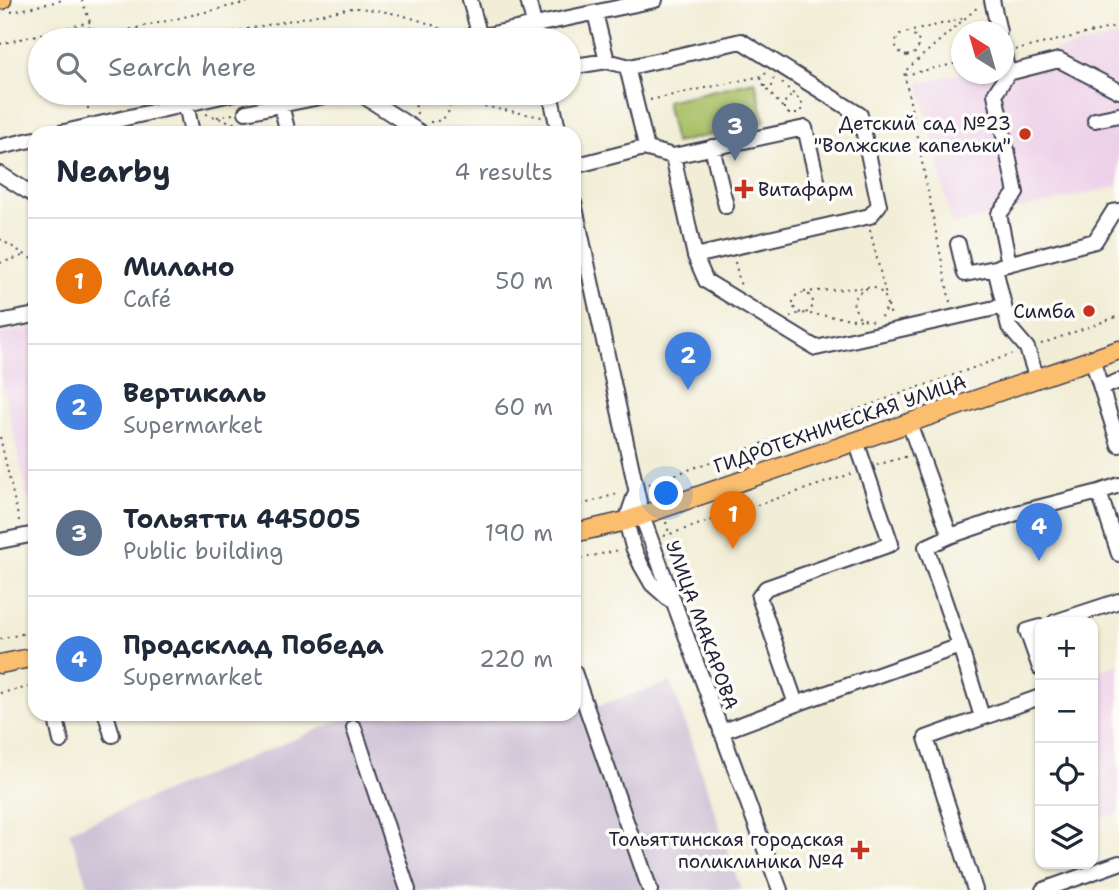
<!DOCTYPE html>
<meta charset="utf-8">
<style>
:root{--surface:#fff;--page:#f6f6f7;--text:#1f2937;--muted:#747a83;--line:#e0e1e3;--accent:#c8321e}
body{margin:0;font-family:"Shantell Sans",sans-serif;background:var(--page);color:var(--text)}
.controls{position:absolute;right:21px;bottom:21px;display:grid;overflow:hidden;border-radius:14px;box-shadow:0 2px 5px #0004}
.controls button{width:63px;height:63px;display:grid;place-items:center;padding:0;border:0;border-bottom:2px solid var(--line);background:var(--surface);color:var(--text);font:35px sans-serif}
.compass{position:absolute;left:951px;top:21px;width:63px;height:63px;border-radius:50%;background:var(--surface);box-shadow:0 2px 5px #0004;rotate:323deg}
.you{position:absolute;left:667px;top:494px;width:24px;height:24px;margin:-18px;border:5px solid #fff;border-radius:50%;background:#1a73e8;box-shadow:0 0 0 10px #1a73e833}
.badge{display:grid;place-items:center;width:46px;height:46px;border-radius:50%;background:var(--accent);color:#fff;font-size:23px;font-weight:700}
.pin{position:absolute;translate:-50% -58px;filter:drop-shadow(0 2px 4px #0008)}
.pin::after{content:'';position:absolute;top:37px;width:24px;height:21px;background:inherit;clip-path:polygon(0 0,100% 0,50% 100%)}
.list{margin:0;padding:0;list-style:none}
h2{display:flex;justify-content:space-between;align-items:center;height:91px;margin:0;padding:0 28px;font-size:30px}
h2 small{font-size:23px;font-weight:400;color:var(--muted)}
.list li{display:grid;grid-template-columns:46px 1fr auto;gap:21px;align-items:center;box-sizing:border-box;height:126px;padding:0 28px;border-top:2px solid var(--line)}
.list b{display:block;font-size:26px;white-space:nowrap}
.list p{margin:0;font-size:23px;white-space:nowrap;color:var(--muted)}
.list em{font-size:23px;font-style:normal;color:var(--muted)}
.icon{flex:none;width:38px;height:38px;fill:none;stroke:currentColor;stroke-width:2;stroke-linecap:round;stroke-linejoin:round}
.map{position:relative;flex:none;width:1119px;height:890px;overflow:hidden}
.search{position:absolute;background:var(--surface);box-shadow:0 2px 5px #0004;left:28px;top:28px;width:553px;height:77px;display:flex;align-items:center;gap:18px;box-sizing:border-box;padding:0 24px;border-radius:38px;color:var(--muted);font-size:26px}
.panel{position:absolute;background:var(--surface);box-shadow:0 2px 5px #0004;left:28px;top:126px;width:553px;height:595px;border-radius:21px}
.map>svg:first-child{display:block}
.built{fill:#edd1e9}
.industrial{fill:#ccbfd4}
.green{fill:#a8c065;stroke:#657150;stroke-width:2}
.lines{fill:none;stroke-linecap:round;stroke-linejoin:round}
.minor-casing{stroke:#414052;stroke-width:18}
.major-casing{stroke:#414052;stroke-width:21}
.path{stroke:#414052;stroke-width:2;stroke-dasharray:2 5;stroke-linecap:butt}
.minor{stroke:#fff;stroke-width:14}
.major{stroke:#fbbe6e;stroke-width:18}
.poi-dot{fill:#c8321e;stroke:#fdfcf7;stroke-width:2.5}
.labels{text-anchor:middle;dominant-baseline:central;stroke-width:7;stroke-linejoin:round;paint-order:stroke}
.poi-label{font-size:19px;fill:#22223b;stroke:#fdfcf7;text-anchor:end}
.street-label{font-size:19px;fill:#22223b;stroke:#fdfcf7}
</style>
<div class="map">
<svg width="1119" height="890" viewBox="0 0 1119 890">
<rect width="100%" height="100%" fill="#fdfcf7"/>
<filter id="ink" filterUnits="userSpaceOnUse"><feTurbulence type="fractalNoise" baseFrequency=".0143" numOctaves="2"/><feDisplacementMap in="SourceGraphic" scale="14" xChannelSelector="R" yChannelSelector="G"/><feConvolveMatrix kernelMatrix="1 2 1 2 8 2 1 2 1" color-interpolation-filters="sRGB"/></filter>
<filter id="wash" filterUnits="userSpaceOnUse"><feTurbulence type="fractalNoise" baseFrequency=".00686" numOctaves="4" result="noise"/><feDisplacementMap in="SourceGraphic" scale="28" xChannelSelector="R" yChannelSelector="G"/><feGaussianBlur stdDeviation="1.57" result="paint"/><feColorMatrix in="noise" values="0 0 0 0 0 0 0 0 0 0 0 0 0 0 0 0 0 1.4 0 .05"/><feComposite in="paint" operator="in"/></filter>
<g filter="url(#wash)">
<rect width="100%" height="100%" fill="#f1edd6"/>
<!-- built -->
<path class="built" d="M1119 36V186L952 225 919 83 961 73 1004 74V63Z
M35 327V523L34 524 0 374V334Z
M1119 664V814L1093 821V673Z"/>
<!-- industrial -->
<path class="industrial" d="M574 651 597 706 671 682 741 890H90L69 831 356 714H574Z"/>
<!-- green -->
<path class="green" d="M755 81 765 122 675 143 666 101Z"/>
</g>
<g filter="url(#ink)">
<g class="lines">
<defs>
<path id="minor" d="M470 0 480 37
M528 0 538 40
M992 0 999 32
M464 40 655 0
M1004 55 1008 73 995 94 1016 193 999 214 1009 264
M607 61 630 67 741 41 860 115 879 205 870 216 695 256
M569 67 607 61 595 13
M627 67 647 149
M1008 73 1059 60 1119 91
M187 93 186 104 192 133
M359 93 421 133
M550 93 559 133
M281 105 288 133
M246 112 339 93
M1095 120 1119 115
M60 133 235 93
M0 147 35 139
M712 147 726 206
M673 156 695 256 706 281 816 348 1004 306
M574 166 644 148 673 156 805 128 817 180
M0 174 35 196
M574 203 642 516 780 890
M958 244 965 274 995 268 1009 327 1027 348 1037 379
M1000 266 1095 241 1113 212 1119 211
M0 322 35 315
M1092 359 1119 445
M1101 388 1119 381
M1119 485 1099 492 1119 554
M636 492 626 521 633 547 641 565 652 584 670 600
M950 536 1017 513 1099 492
M0 541 35 534
M1055 622 1119 601
M1040 627 1027 631 1040 668
M960 646 982 717
M574 672 650 890
M796 704 960 646 926 547 950 536 909 423
M55 714 61 741
M106 714 112 735
M354 728 408 890
M721 732 796 704 759 597 766 588 891 544 856 441
M975 890 926 738 1040 697
M1043 890 1119 863"/>
<path id="major" d="M0 0H2
M574 533 626 521 1119 350
M0 664 35 657"/>
</defs>
<!-- minor casing -->
<use href="#minor" class="minor-casing"/>
<!-- major casing -->
<use href="#major" class="major-casing"/>
<!-- path -->
<path class="path" d="M82 0 90 22 89 40
M11 12 63 0
M89 39 257 0
M192 40 352 8C378 8 429 20 451 34
M0 44 90 22
M1015 50 1119 26
M907 56C896 53 892 43 900 34L962 19
M907 56 915 53 919 46 918 38 909 32
M766 73 761 78 762 84 784 109
M905 75 962 62
M782 83 802 102V109L798 114H789
M764 86H772L774 76
M88 93V111
M450 100 542 117
M650 100 762 76
M397 101 415 96
M206 114 265 133
M417 114 415 102 419 93
M789 114 784 109V103L789 97 794 96
M217 117 233 114
M430 122C447 122 455 108 446 93
M870 230 886 296
M0 239 35 261
M735 262 741 287
M0 263 26 255
M867 288 857 294 853 305 860 318 872 321
M804 292 872 287C889 293 892 309 877 320
M793 303a10 10 0 1 1 20 0a10 10 0 1 1-20 0Z
M950 302 904 72 979 6
M888 305 891 316
M790 317 800 313 864 320
M1041 344 1119 316
M0 437 20 525
M877 465 908 456
M662 480V492
M649 484 1012 354
M574 507 620 493
M666 522 669 533
M664 536 851 474
M574 560 619 550
M0 639 35 631
M0 693 35 686"/>
<!-- minor -->
<use href="#minor" class="minor"/>
<!-- major -->
<use href="#major" class="major"/>
</g>
</g>
<!-- markers -->
<g class="poi-dot">
<circle cx="1025" cy="134" r="7"/>
<path d="M740.5 178.5h7v7h7v7h-7v7h-7v-7h-7v-7h7z"/>
<circle cx="1089" cy="311" r="7"/>
<path d="M856.5 839.5h7v7h7v7h-7v7h-7v-7h-7v-7h7z"/>
</g>
<g class="labels">
<!-- poi labels -->
<g class="poi-label">
<text x="1011" y="123">Детский сад №23<tspan x="1011" dy="22">"Волжские капельки"</tspan></text>
<text x="758" y="189" text-anchor="start">Витафарм</text>
<text x="1075" y="311">Симба</text>
<text x="844" y="839">Тольяттинская городская<tspan x="844" dy="22">поликлиника №4</tspan></text>
</g>
<!-- street labels -->
<g class="street-label">
<text transform="translate(840 424) rotate(-19)">ГИДРОТЕХНИЧЕСКАЯ УЛИЦА</text>
<text transform="translate(702 625) rotate(70)">УЛИЦА МАКАРОВА</text>
</g>
</g>
</svg>
<div class="controls">
<button>+</button>
<button>−</button>
<button><svg class="icon" aria-label="locate" viewBox="0 0 24 24"><circle cx="12" cy="12" r="6"/><path d="M12 2v4M12 18v4M2 12h4M18 12h4"/></svg></button>
<button><svg class="icon" aria-label="layers" viewBox="0 0 24 24"><path d="M12 4l9 5-9 5-9-5zM3 14l9 5 9-5"/></svg></button>
</div>
<svg class="compass" viewBox="-18 -18 36 36"><path d="M0-13l5 13h-10z" fill="#e53935"/><path d="M0 13l5-13h-10z" fill="#747a83"/></svg>
<div class="you"></div>
<div class="pin badge" style="left:733px;top:549px;background:#e8710a">1</div>
<div class="pin badge" style="left:688px;top:390px;background:#3f7fe0">2</div>
<div class="pin badge" style="left:735px;top:161px;background:#5c6f8a">3</div>
<div class="pin badge" style="left:1039px;top:561px;background:#3f7fe0">4</div>
<div class="search"><svg class="icon" aria-label="search" viewBox="0 0 24 24"><circle cx="10" cy="10" r="6"/><path d="M15 15l6 6"/></svg>Search here</div>
<section class="panel">
<h2>Nearby<small>4 results</small></h2>
<ul class="list">
<li><span class="badge" style="background:#e8710a">1</span><div><b>Милано</b><p>Café</p></div><em>50 m</em></li>
<li><span class="badge" style="background:#3f7fe0">2</span><div><b>Вертикаль</b><p>Supermarket</p></div><em>60 m</em></li>
<li><span class="badge" style="background:#5c6f8a">3</span><div><b>Тольятти 445005</b><p>Public building</p></div><em>190 m</em></li>
<li><span class="badge" style="background:#3f7fe0">4</span><div><b>Продсклад Победа</b><p>Supermarket</p></div><em>220 m</em></li>
</ul>
</section>
</div>
